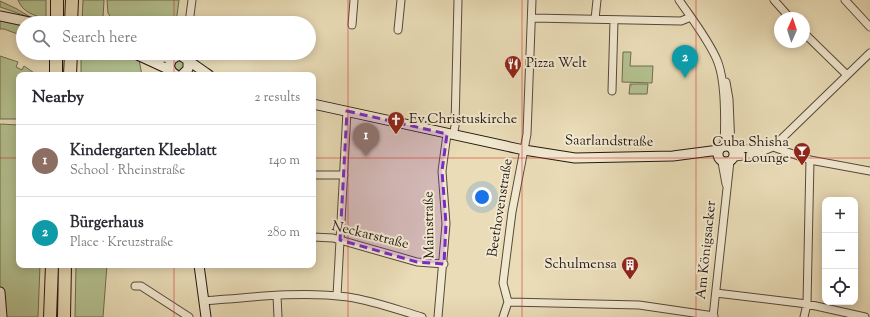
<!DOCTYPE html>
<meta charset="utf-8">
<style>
:root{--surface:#fff;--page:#f2f2f3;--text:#2b2b33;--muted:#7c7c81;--line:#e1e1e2;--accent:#8f2418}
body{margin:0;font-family:"Sorts Mill Goudy",serif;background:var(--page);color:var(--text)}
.controls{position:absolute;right:12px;bottom:12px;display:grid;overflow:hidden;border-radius:8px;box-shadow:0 2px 10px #0003}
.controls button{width:36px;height:36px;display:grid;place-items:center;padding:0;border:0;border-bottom:1px solid var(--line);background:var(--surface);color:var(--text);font:20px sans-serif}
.compass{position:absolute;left:774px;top:12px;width:36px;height:36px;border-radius:50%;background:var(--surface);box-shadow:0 2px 10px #0003;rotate:3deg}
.you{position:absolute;left:482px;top:197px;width:14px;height:14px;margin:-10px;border:3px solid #fff;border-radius:50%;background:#1a73e8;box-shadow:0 0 0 6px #1a73e833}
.badge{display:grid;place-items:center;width:26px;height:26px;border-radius:50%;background:var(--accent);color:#fff;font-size:13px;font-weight:700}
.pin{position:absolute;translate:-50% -33px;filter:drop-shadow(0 1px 2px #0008)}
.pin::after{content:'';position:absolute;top:21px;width:14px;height:12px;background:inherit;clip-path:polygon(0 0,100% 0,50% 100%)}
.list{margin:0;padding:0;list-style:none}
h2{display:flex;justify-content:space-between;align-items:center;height:52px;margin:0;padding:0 16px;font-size:17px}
h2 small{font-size:13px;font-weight:400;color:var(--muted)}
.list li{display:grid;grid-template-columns:26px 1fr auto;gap:12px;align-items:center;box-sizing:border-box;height:72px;padding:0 16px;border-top:1px solid var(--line)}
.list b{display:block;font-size:15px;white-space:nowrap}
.list p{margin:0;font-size:13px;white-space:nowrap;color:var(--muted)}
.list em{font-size:13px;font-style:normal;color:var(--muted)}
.icon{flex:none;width:22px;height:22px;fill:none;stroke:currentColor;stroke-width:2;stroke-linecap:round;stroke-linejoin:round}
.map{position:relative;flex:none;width:870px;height:317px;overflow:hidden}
.search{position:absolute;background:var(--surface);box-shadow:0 2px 10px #0003;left:16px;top:16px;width:300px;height:44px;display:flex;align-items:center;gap:10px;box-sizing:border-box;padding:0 14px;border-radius:22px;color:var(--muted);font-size:15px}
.panel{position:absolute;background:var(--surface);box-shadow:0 2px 10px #0003;left:16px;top:72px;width:300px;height:196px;border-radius:8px}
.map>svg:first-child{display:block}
.grass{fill:#b4c190;stroke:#6d6c51}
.park{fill:url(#park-tufts);stroke:#6d6c51}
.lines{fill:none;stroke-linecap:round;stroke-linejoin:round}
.street-casing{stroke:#57493b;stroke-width:9}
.secondary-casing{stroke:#261812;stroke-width:11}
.highway-casing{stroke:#261812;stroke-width:14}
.street{stroke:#f1e8d0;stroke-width:7}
.secondary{stroke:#f1e8d0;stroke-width:9}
.highway{stroke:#e9dcb7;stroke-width:12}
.marked{fill:#7b2cbf;fill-opacity:0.2;stroke:#7b2cbf;stroke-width:3;stroke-dasharray:8 5;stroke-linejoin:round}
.grid{fill:none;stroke:#d62828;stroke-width:1;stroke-opacity:0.55}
.labels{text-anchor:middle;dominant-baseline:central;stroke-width:4;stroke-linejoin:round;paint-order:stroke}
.poi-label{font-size:14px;fill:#261812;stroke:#f1e8d0;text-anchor:start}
.street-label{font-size:14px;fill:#261812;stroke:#f1e8d0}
</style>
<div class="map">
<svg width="870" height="317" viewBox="0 0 870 317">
<defs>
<pattern id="park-tufts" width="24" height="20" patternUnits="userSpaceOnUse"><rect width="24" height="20" fill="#b4c190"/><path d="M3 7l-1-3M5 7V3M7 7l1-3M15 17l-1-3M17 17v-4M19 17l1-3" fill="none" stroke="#9ba57b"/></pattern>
</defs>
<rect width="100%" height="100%" fill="#e9dcb7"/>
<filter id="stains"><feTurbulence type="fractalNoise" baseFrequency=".005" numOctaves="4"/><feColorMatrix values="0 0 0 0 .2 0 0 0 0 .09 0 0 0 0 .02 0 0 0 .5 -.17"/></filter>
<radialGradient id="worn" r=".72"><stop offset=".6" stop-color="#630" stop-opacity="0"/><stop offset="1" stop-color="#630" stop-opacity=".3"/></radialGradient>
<!-- grass -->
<path class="grass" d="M18 0H46V19C34 15 23 13 18 0Z
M83 0H104L103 18 107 23H82Z
M107 0H179L176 23H114L108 13Z
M0 1 17 9 32 18 0 7Z
M4 20 23 24V36L4 29H0V21Z
M623 52H631L630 66H653L652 83 622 82Z
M81 53H116L139 60 142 75H81Z
M0 56 18 62 16 67 22 70 24 66 37 75H19V119H0Z
M177 60H183L186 67 179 72 175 71 173 63Z
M0 124 19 125V265H40L38 317H0Z
M76 265H107L103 317H75Z"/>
<!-- park -->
<path class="park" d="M630 84H648L647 94H629Z"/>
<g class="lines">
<defs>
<path id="street" d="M679 0C692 19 708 39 717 60 726 81 725 124 724 147
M774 0 790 18
M845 0 870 27
M532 18 681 21 691 17
M595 19 597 0
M189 23 192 0
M352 25 354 0
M398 30 401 0
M804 33 847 75
M726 82 729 99 731 148
M612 91 614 20
M453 135 455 126 458 0
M733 150 773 147 810 160 870 171
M734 157 754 155 773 147 870 53
M722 162 726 184
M313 175H344
M313 237 333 238 417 262 444 264
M135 286H141L189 317
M716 293 807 304 865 317
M277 296 278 317
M337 296 347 111
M205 301C252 297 301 291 348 297 374 301 398 310 422 317
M508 302 639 305 714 316
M438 317 446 224 442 171 447 134
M503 317 508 302 503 283 512 212 527 134 532 0
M713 317 730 161
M804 317 807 304 810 160"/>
<path id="secondary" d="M0 16 34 23
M133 53 170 70
M147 56 174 58
M176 75 172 72 169 66 172 59C175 57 177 55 181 56 184 57 204 72 209 75
M182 75 188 69V62
M313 104 524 150 575 158 673 156 719 150
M718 154a8 8 0 1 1 16 0a8 8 0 1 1-16 0Z
M199 265 206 317
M0 292 2 317"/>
<path id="highway" d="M57 23V0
M71 23 72 0
M56 75V53
M70 75 71 53
M50 317 52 265
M64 317 65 265"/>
</defs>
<!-- street casing -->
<use href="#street" class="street-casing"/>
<!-- secondary casing -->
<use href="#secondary" class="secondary-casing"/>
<!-- highway casing -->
<use href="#highway" class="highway-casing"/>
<!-- street -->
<use href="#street" class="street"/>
<!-- secondary -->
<use href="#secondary" class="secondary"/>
<!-- highway -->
<use href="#highway" class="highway"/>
</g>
<!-- marked area -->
<path class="marked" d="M347 111 447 134 442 171 446 224 444 264 417 262 340 240Z"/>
<!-- grid -->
<path class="grid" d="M174 0V23M348 0V317M522 0V317M696 0V317M174 53V75M0 158H19M313 158H870M174 265V317"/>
<!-- icons -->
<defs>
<symbol id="restaurant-pin" viewBox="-11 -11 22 30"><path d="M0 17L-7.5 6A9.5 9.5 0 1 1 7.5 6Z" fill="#8f2418" stroke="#f1e8d0"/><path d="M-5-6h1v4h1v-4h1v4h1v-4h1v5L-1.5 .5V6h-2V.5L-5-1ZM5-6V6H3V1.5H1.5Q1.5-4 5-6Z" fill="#fff"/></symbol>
<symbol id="church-pin" viewBox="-11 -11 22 30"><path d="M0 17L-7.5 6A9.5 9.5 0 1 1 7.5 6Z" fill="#8f2418" stroke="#f1e8d0"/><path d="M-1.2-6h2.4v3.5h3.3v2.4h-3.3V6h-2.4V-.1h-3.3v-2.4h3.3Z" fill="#fff"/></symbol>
<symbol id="bar-pin" viewBox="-11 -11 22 30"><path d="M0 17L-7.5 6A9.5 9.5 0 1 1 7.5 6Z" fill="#8f2418" stroke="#f1e8d0"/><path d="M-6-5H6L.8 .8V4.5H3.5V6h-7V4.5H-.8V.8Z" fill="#fff"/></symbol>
<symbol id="building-pin" viewBox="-11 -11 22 30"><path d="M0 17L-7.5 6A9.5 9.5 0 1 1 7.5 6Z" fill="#8f2418" stroke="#f1e8d0"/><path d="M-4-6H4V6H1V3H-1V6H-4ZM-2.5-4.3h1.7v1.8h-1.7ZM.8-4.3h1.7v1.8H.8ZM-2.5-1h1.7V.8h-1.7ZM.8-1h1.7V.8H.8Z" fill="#fff"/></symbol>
</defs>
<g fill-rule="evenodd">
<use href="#restaurant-pin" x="503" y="54" width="20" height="27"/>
<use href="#church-pin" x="386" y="110" width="20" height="27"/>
<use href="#bar-pin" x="792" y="141" width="20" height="27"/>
<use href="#building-pin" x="620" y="255" width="20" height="27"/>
</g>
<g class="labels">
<!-- poi labels -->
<g class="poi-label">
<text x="526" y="64">Pizza Welt</text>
<text x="409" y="120">Ev.Christuskirche</text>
<text x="789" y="143" text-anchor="end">Cuba Shisha<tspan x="789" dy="16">Lounge</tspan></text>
<text x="617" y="265" text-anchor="end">Schulmensa</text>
</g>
<!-- street labels -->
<g class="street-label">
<text transform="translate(609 142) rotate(1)">Saarlandstraße</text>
<text transform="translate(501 208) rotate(-81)">Beethovenstraße</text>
<text transform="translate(430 225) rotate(-91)">Mainstraße</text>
<text transform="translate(370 236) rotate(14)">Neckarstraße</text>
<text transform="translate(707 250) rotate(-84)">Am Königsacker</text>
</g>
</g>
<rect width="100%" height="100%" filter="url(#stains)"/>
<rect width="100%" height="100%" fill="url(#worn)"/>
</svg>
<div class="controls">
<button>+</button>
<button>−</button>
<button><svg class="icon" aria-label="locate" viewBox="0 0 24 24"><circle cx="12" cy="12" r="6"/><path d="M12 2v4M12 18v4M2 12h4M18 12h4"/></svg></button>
</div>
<svg class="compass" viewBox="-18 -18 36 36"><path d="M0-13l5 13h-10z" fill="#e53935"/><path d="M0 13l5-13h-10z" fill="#7c7c81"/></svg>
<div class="you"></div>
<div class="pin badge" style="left:366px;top:156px;background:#8d6e63">1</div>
<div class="pin badge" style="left:685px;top:78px;background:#0f9aa8">2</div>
<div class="search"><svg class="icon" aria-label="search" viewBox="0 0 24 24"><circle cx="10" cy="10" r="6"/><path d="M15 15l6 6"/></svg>Search here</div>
<section class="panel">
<h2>Nearby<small>2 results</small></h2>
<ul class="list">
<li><span class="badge" style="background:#8d6e63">1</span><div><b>Kindergarten Kleeblatt</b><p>School · Rheinstraße</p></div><em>140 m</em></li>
<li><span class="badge" style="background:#0f9aa8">2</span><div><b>Bürgerhaus</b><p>Place · Kreuzstraße</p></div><em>280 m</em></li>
</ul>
</section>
</div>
